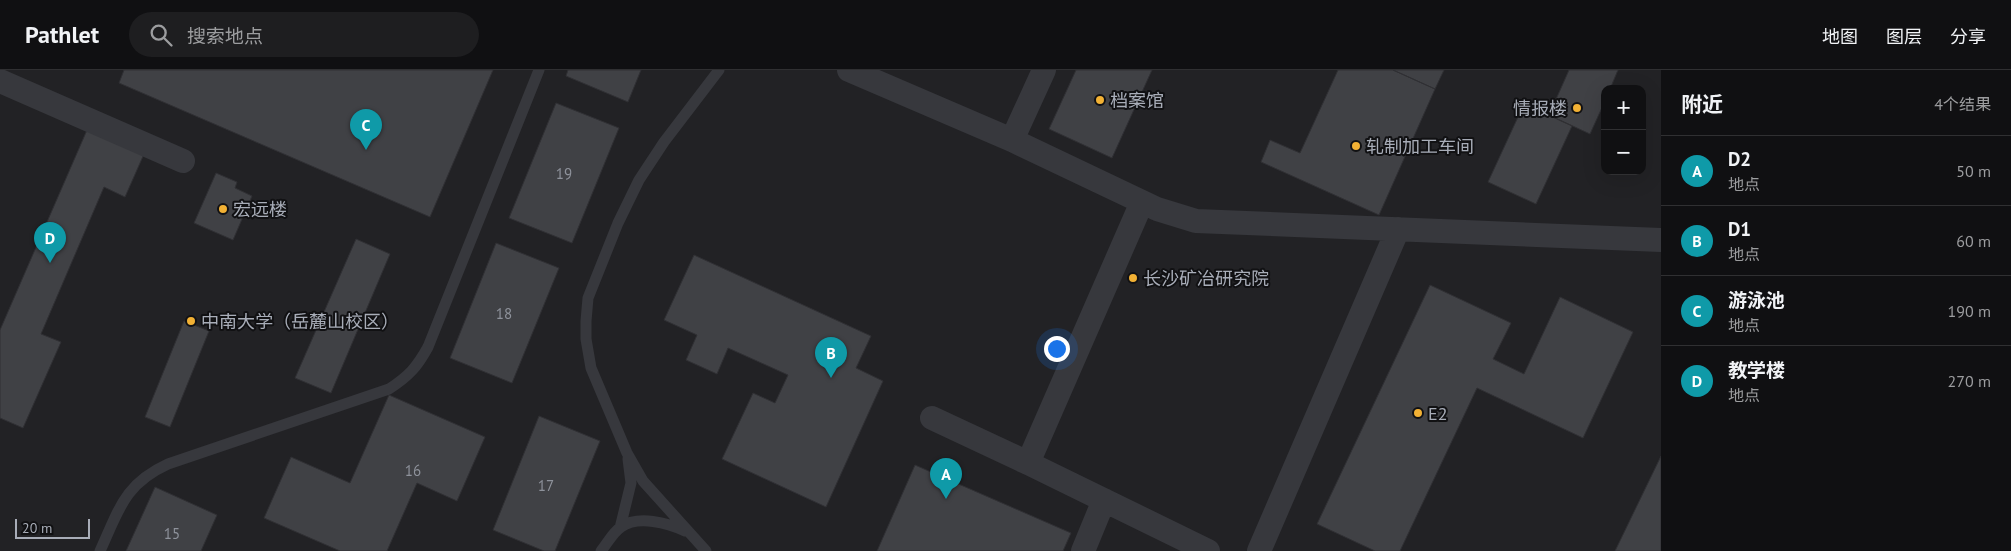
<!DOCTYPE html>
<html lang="zh">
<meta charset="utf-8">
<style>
:root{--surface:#101012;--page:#1e1e20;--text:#f1f3f6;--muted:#9c9d9f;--line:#303032;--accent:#db2777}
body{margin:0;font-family:"PT Sans","Noto Sans SC",sans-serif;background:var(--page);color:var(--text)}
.controls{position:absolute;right:15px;top:15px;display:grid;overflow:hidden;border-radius:10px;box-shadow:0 5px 20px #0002}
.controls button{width:45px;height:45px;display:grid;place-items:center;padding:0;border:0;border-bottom:1px solid var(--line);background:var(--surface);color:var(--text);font:25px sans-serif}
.scale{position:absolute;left:15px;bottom:12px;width:75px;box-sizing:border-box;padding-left:5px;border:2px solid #a8adb8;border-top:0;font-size:14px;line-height:18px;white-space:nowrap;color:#a8adb8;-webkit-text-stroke:4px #111113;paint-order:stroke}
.you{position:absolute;left:1056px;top:278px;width:18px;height:18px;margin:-12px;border:4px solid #fff;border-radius:50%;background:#1a73e8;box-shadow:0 0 0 8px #1a73e833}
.badge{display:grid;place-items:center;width:32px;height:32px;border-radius:50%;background:var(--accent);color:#fff;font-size:16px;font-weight:700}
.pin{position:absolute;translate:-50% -41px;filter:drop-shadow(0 1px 2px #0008)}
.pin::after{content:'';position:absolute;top:26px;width:18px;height:15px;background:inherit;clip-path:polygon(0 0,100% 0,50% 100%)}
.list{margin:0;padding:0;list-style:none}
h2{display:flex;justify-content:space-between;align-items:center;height:65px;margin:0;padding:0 20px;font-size:21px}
h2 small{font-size:16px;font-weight:400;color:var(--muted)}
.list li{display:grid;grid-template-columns:32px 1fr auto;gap:15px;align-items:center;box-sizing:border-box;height:70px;padding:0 20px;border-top:1px solid var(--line)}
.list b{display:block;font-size:19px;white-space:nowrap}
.list p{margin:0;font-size:16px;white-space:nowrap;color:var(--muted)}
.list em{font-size:16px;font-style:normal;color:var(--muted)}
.icon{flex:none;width:28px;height:28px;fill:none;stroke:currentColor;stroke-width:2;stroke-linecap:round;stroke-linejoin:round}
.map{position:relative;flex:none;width:1661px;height:481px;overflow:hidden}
header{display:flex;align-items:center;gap:30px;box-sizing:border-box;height:70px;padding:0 25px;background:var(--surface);border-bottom:1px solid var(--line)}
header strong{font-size:24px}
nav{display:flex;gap:28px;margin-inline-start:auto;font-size:18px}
.search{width:350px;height:45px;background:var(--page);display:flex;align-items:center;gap:12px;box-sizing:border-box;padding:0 18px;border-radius:28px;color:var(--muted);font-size:19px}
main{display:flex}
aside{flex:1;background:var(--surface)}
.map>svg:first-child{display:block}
.built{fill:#222225;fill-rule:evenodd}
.building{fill:#404145;stroke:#303034}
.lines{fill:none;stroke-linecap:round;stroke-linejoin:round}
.lane{stroke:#37383d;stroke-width:11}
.street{stroke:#37383d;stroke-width:24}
.poi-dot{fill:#f2b134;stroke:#111113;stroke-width:2}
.labels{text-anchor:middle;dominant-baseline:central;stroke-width:4;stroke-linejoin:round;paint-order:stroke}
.number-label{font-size:15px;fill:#8e929b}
.poi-label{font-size:18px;fill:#a8adb8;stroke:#111113;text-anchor:start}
</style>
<header>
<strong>Pathlet</strong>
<div class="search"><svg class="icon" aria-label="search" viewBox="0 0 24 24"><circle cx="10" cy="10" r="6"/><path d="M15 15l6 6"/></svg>搜索地点</div>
<nav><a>地图</a><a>图层</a><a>分享</a></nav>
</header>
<main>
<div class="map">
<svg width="1661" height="481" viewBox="0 0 1661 481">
<rect width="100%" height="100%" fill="#161618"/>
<!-- built -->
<path class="built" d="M0 0H1661V481H0ZM1605 19H1642V101H1605Z"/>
<!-- building -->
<path class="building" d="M124 0H493L430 147 119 13Z
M568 0H641L628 32 566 6Z
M1076 0H1152L1112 88 1049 59Z
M1338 0H1393L1435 19 1379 145 1261 92 1270 70 1300 83Z
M1393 0H1444L1435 19Z
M1569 0H1618L1610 19H1605V31L1590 64 1549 45Z
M556 33 619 58 572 173 509 148Z
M1524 34 1572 56 1536 134 1488 112Z
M87 60 144 84 125 127 104 117 41 264 61 272 23 358 0 348V260Z
M216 103 237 112 235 118 252 126 233 170 194 153Z
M356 169 390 184 331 323 295 308Z
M496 173 559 198 512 313 450 288Z
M694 185 871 266 856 298 883 311 826 437 722 389 753 323 775 333 788 305 728 278 717 304 686 290 697 265 664 250Z
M1430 215 1511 253 1493 289 1524 304 1560 227 1633 262 1583 368 1477 318 1400 481H1375L1317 454Z
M184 251 209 261 170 357 145 347Z
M389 325 485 367 457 431 417 413 387 481H340L264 448 291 387 350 413Z
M539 346 600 371 555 481H544L493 460Z
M1661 386V481H1615Z
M915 395 1071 463 1063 481H877Z
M155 417 217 445 201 481H126Z"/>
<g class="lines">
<!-- lane -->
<path class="lane" d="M620 458 631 413 628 389
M100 481C119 440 124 414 168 394L389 319C409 306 417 297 428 277L539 0
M601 481C607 474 613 462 621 457 638 445 668 453 685 461
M706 481 643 411 627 383 591 298 586 269V251L588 228 618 153 639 110 664 72 719 0"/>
<!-- street -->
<path class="street" d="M849 0 1012 70 1157 139 1196 151 1661 170
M0 11 183 91
M1012 70 1044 0
M932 348 1028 393 1208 481
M1028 393 1142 132
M1083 481 1104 430
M1259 481 1398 159"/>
</g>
<!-- markers -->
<g class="poi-dot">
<circle cx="1100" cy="30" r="5"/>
<circle cx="1577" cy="38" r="5"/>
<circle cx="1356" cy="76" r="5"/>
<circle cx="223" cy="139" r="5"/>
<circle cx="1133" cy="208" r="5"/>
<circle cx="191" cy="251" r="5"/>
<circle cx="1418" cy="343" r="5"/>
</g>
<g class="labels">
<!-- number labels -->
<g class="number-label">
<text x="564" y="103">19</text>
<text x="504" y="243">18</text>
<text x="413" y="400">16</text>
<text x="546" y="415">17</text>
<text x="172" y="463">15</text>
</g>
<!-- poi labels -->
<g class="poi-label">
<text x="1110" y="30">档案馆</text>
<text x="1567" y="38" text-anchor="end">情报楼</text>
<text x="1366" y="76">轧制加工车间</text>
<text x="233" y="139">宏远楼</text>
<text x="1143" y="208">长沙矿冶研究院</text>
<text x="201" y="251">中南大学（岳麓山校区）</text>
<text x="1428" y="343">E2</text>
</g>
</g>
</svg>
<div class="controls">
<button>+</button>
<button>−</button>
</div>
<div class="scale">20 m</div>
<div class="you"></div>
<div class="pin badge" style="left:946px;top:429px;background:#0f9aa8">A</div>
<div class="pin badge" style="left:831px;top:308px;background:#0f9aa8">B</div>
<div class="pin badge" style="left:366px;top:80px;background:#0f9aa8">C</div>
<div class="pin badge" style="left:50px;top:193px;background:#0f9aa8">D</div>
</div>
<aside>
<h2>附近<small>4个结果</small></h2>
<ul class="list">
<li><span class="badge" style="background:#0f9aa8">A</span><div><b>D2</b><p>地点</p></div><em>50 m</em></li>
<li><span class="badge" style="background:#0f9aa8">B</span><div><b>D1</b><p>地点</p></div><em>60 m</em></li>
<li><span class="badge" style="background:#0f9aa8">C</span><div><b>游泳池</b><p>地点</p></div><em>190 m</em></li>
<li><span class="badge" style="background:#0f9aa8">D</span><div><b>教学楼</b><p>地点</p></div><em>270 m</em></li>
</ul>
</aside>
</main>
